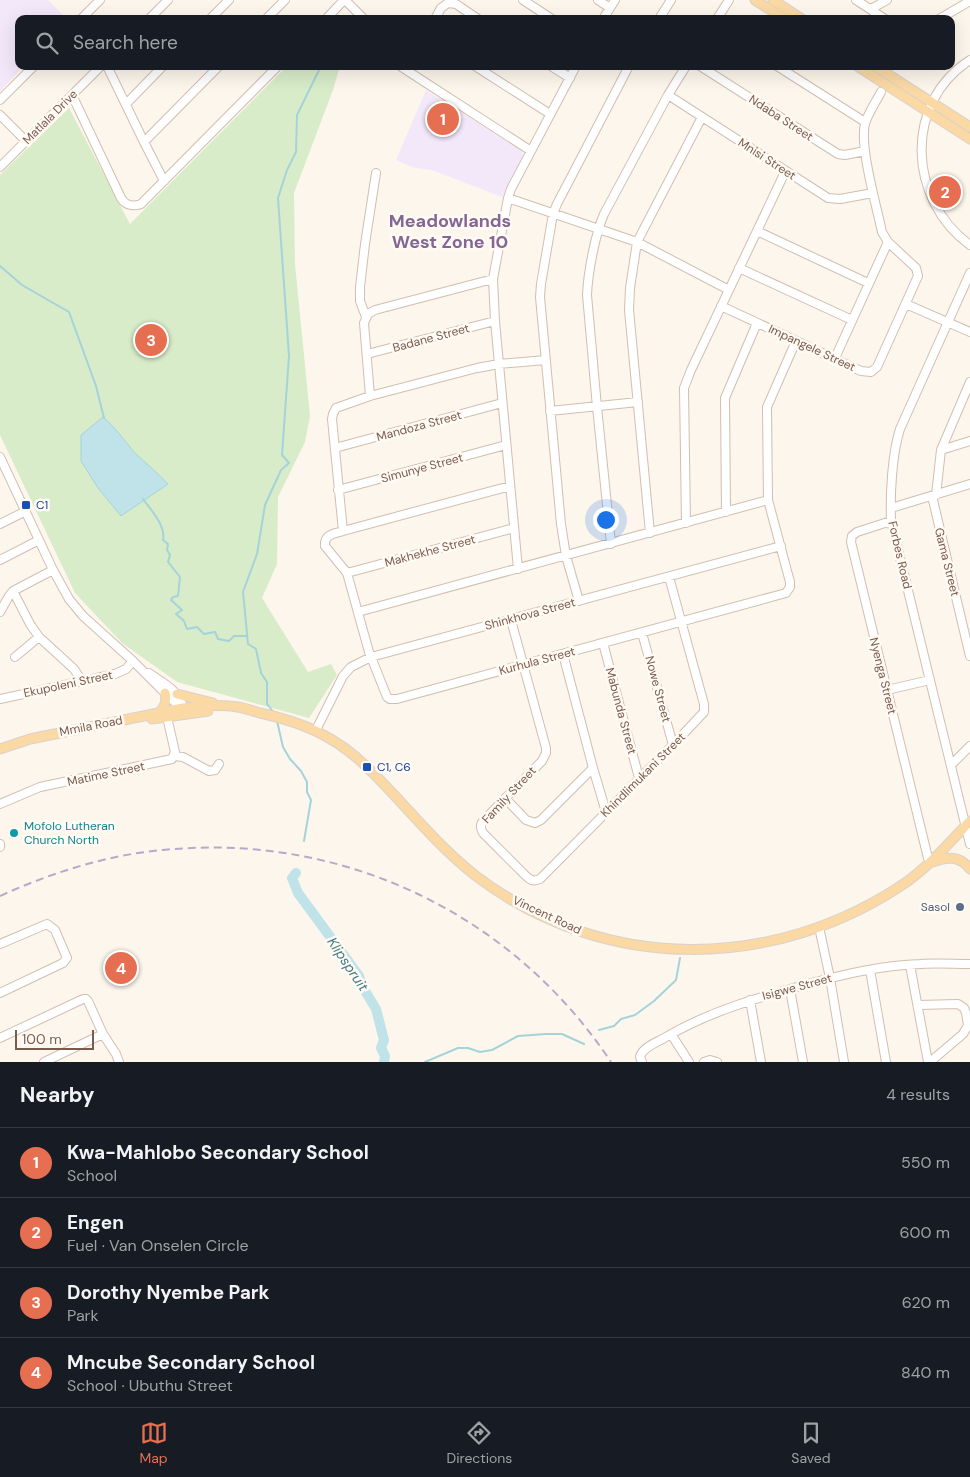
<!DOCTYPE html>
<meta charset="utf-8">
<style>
:root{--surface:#171b24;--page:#242831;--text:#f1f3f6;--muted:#9ea1a6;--line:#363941;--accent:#e76f51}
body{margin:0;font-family:"DM Sans",sans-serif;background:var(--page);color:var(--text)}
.scale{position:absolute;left:15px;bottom:12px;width:79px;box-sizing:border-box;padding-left:5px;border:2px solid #7a5c4d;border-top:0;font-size:14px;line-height:18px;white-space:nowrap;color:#7a5c4d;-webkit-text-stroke:4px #fffaf3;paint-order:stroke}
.you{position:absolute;left:605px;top:519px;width:18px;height:18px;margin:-12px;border:4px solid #fff;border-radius:50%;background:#1a73e8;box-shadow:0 0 0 8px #1a73e833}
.badge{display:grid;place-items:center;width:32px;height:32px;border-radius:50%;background:var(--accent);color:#fff;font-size:16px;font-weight:700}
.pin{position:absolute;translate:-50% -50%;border:2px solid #fff;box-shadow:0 1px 5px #0006}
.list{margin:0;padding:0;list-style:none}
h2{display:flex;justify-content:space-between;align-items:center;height:65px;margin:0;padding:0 20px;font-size:21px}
h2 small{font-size:16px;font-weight:400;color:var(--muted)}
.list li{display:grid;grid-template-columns:32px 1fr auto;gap:15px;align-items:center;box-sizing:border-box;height:70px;padding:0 20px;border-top:1px solid var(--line)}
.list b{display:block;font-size:19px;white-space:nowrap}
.list p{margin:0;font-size:16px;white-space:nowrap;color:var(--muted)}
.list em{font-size:16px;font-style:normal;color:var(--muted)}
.icon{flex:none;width:28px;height:28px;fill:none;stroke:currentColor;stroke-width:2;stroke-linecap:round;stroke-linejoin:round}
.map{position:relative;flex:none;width:970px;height:1062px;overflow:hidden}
.search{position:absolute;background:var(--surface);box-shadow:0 5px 20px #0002;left:15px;right:15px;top:15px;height:55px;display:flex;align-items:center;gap:12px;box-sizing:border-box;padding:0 18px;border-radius:10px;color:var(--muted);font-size:19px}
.sheet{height:345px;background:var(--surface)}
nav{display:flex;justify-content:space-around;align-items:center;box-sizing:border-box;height:70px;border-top:1px solid var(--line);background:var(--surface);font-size:14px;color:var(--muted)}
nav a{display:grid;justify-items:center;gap:2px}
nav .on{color:var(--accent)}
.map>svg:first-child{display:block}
.education{fill:#f3e8fa}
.green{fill:#d8ecc9}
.water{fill:#bfe3e8;stroke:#a5d3da}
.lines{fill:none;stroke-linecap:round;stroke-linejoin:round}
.stream{stroke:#a5d3da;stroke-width:2}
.river{stroke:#bfe3e8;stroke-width:10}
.minor-casing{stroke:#d1beb0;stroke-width:10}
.major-casing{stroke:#dad1cd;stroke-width:11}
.minor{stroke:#fff;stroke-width:8}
.major{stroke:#fbd9a5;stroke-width:9}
.rail{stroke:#b9a8c9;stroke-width:2;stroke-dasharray:8 5;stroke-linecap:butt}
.transit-dot{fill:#1a4fb4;stroke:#fffaf3;stroke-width:2}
.culture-dot{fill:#0f9aa8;stroke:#fffaf3;stroke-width:2}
.service-dot{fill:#5c6f8a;stroke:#fffaf3;stroke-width:2}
.labels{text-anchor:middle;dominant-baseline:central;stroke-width:5;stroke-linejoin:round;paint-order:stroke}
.street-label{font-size:12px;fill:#7a5c4d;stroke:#fffaf3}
.transit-label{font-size:12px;fill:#164399;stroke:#fffaf3;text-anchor:start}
.culture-label{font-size:12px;fill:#0d838f;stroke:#fffaf3;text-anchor:start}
.service-label{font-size:12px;fill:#4e5e75;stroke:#fffaf3;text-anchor:end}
.water-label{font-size:14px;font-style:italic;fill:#437c86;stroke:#fffaf3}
.district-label{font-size:18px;font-weight:bold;fill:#846695;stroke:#fffaf3}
</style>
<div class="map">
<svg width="970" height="1062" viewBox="0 0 970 1062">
<rect width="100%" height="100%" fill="#fdf6ec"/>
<!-- education -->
<path class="education" d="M0 0H48L67 19H19V66H24L0 91Z
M426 90 522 151 523 158 502 197 432 170 414 168 396 160Z"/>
<!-- green -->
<path class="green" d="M287 66H340L333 90 294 193 295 264 310 416 305 442 278 497 277 564 262 598 308 672 331 664 337 675 309 718 177 682 122 643 75 593 0 435V175L69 108 130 224Z"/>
<!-- water -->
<path class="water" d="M103 417C115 427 124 440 134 452 145 463 157 472 168 484L121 516 98 488 81 461V435Z"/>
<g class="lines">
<!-- stream -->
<path class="stream" d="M0 266 22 285 69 312 96 386 104 418
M143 499C151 510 166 526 163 540L168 544 167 550 170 555 168 562 180 577 178 596 173 597 171 600 182 610 176 614 184 621 187 629 197 627 204 634 215 632 218 639 229 641 234 636H247
M275 714 267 704V682L261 673 256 649 248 644 243 592 257 554 265 505 281 470 289 463 282 455 289 356 278 198 287 170 296 152 297 115 321 66
M277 721 283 747 290 759 301 771 307 782V792L311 800 304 841
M599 1030 614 1026 621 1019 635 1015 654 1001 676 980 680 958
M425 1062 458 1048H468L480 1052 492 1050 518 1036 546 1034H562L584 1044"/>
<!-- river -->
<path class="river" d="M296 873 292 878 298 893 359 976 362 986 376 1009 384 1040 381 1048 385 1056 384 1062"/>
<defs>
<path id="minor" d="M345 0 364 19
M523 0 552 19
M598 0 610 8
M856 0 885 19
M871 9 887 0
M81 19 100 0
M149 19 168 0
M210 19 229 0
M266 19 285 0
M326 19 344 0
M435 19 441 8 448 3 456 4 478 19
M603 19 615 0
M659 19 671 0
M717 19 729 0
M939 19 970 1
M970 60C903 103 908 200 970 245
M107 66 144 142 164 181
M400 66 531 151
M475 66 550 114
M551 66 570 78
M700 66 838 154 845 155 865 151
M777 66 865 122
M72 95 121 198C125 205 133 207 141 204L278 66
M668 95 828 198 840 199 873 193
M0 100 34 66
M126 104 163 66
M0 115 26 141
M144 142 219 66
M0 167 101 66
M508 198 637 242 729 290
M757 231 868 283
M739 268 852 320
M970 273 900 429C892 454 890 494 891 521L970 844
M906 304 970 332
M721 306 861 371 871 372 877 367 918 276 916 268 888 242 882 232C877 208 859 145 865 124 868 113 876 102 881 92
M366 317 360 301V287L365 244 376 173
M367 354 495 321
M835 358 888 242
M370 396 364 323 368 314 375 310 493 279
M550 411 638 402
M335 448 502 403
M941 450 970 441
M0 457 53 570 69 599 83 616 133 661 165 693 178 705 187 709
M510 486 343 531C334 534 324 534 325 546L347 573 369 652 387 697 390 699H397L786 593 790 587V582L768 500 767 407 796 341
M338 490 506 445
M936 495 941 450 970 382
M932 496 970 656
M891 508 970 484
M726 512 725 398 757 323
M891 521 857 532 852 536 851 542 928 858
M686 523 684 388 691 370 785 172
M0 524 26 511
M343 531 332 419 333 414 336 408 370 396 477 368 499 364 546 360
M650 533 629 310 630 288 637 242 702 117
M611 544 597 407 587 295C588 272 595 235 604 214L668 95 686 66
M0 560 39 540
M518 569 495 321 493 279 508 198 511 189 576 66
M347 573 514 528
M13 591 30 624 39 637 74 669 82 681
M579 601 566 556 561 524 540 297 541 284 553 214 557 204 629 66
M0 612 9 596 13 591 53 570
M358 612 768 500
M511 620 546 748V753L542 761 484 820C480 824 480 828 483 833L525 875C530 880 533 882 540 879L673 745 704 712V704L669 577
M642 633 673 745
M603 643 639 778
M563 654 593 768 606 812
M15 657 39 637
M149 673C163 683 179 690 183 708L182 710
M887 690 930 680
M0 699 115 674 126 669 133 661
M316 730 343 676 351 667 371 657 781 546
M174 756 183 757 209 771 215 770 219 764
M951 765 970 746
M505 798 526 820 535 823 541 820 593 768
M0 804 40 787 172 759 175 752 167 717
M0 844V847
M819 927 830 978 844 1062
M0 944 47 924 55 930 67 958 63 963 0 993
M910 965 928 1062
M870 970 886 1062
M790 989 803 1062
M750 1000 761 1062
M918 1005 958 1004 964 1008 966 1013 968 1025 963 1034 930 1062
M671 1034 689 1062
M0 1038 83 999H86L88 1001 103 1034 116 1054 119 1062
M44 1062 103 1034
M642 1062 640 1057C642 1047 658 1042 666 1037 710 1011 760 997 808 984 845 974 883 965 921 964 937 963 954 964 970 964
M704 1062 710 1060 717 1062"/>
<path id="major" d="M755 0 785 19
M773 0 802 19
M857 66 970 139
M875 66 970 127
M177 694 213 703
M160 712C165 706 167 701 165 693
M152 719 208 711
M0 749 30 739 183 708C201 706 220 704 238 707 245 708 252 711 260 713 302 722 335 736 367 767 404 803 435 844 476 876 605 974 776 972 908 881 931 864 950 842 970 821
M933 862C948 856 960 856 970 869"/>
</defs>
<!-- minor casing -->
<use href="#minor" class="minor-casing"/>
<!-- major casing -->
<use href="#major" class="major-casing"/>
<!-- minor -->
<use href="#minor" class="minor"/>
<!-- major -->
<use href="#major" class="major"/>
<!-- rail -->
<path class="rail" d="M0 896C51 873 106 855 163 850 341 832 512 913 611 1062"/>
</g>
<!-- markers -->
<g class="transit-dot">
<rect x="21" y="500" width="10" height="10" rx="2.5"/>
<rect x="362" y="762" width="10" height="10" rx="2.5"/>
</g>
<circle class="culture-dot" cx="14" cy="833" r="5"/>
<circle class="service-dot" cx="960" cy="907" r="5"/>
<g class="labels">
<!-- street labels -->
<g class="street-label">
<text transform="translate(50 117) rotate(-45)">Matlala Drive</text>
<text transform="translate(781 118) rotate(33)">Ndaba Street</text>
<text transform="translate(767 159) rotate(33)">Mnisi Street</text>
<text transform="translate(431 338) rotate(-15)">Badane Street</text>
<text transform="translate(812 348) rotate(25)">Impangele Street</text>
<text transform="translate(419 426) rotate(-15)">Mandoza Street</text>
<text transform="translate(422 468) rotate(-15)">Simunye Street</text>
<text transform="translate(430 551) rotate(-15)">Makhekhe Street</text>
<text transform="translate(900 555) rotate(77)">Forbes Road</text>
<text transform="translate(947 562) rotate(76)">Gama Street</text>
<text transform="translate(530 614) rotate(-15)">Shinkhova Street</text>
<text transform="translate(537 661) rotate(-15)">Kurhula Street</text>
<text transform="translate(883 676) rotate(76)">Nyenga Street</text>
<text transform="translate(68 684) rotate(-12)">Ekupoleni Street</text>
<text transform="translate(658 689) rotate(75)">Nowe Street</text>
<text transform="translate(621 711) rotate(75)">Mabunda Street</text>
<text transform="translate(91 726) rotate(-11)">Mmila Road</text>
<text transform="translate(106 774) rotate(-12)">Matime Street</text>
<text transform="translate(643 775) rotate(-45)">Khindlimukani Street</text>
<text transform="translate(509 795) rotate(-47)">Family Street</text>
<text transform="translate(547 915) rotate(25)">Vincent Road</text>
<text transform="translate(797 987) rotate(-15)">Isigwe Street</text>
</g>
<!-- transit labels -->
<g class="transit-label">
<text x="36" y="505">C1</text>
<text x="377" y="767">C1, C6</text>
</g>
<!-- culture labels -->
<g class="culture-label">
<text x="24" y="826">Mofolo Lutheran<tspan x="24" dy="14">Church North</tspan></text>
</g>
<!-- service labels -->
<g class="service-label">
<text x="950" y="907">Sasol</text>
</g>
<!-- water labels -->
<g class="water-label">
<text transform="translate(348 964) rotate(56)">Klipspruit</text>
</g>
<!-- district labels -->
<g class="district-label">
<text x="450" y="221">Meadowlands<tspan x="450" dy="21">West Zone 10</tspan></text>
</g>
</g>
</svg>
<div class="scale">100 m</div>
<div class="you"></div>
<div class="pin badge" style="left:443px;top:119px">1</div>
<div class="pin badge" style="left:945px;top:192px">2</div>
<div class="pin badge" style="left:151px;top:340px">3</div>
<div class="pin badge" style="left:121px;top:968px">4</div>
<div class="search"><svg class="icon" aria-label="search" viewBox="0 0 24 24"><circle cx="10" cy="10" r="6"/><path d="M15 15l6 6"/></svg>Search here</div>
</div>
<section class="sheet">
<h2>Nearby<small>4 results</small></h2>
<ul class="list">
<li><span class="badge">1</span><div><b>Kwa-Mahlobo Secondary School</b><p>School</p></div><em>550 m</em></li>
<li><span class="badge">2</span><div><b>Engen</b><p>Fuel · Van Onselen Circle</p></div><em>600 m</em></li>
<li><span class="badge">3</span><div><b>Dorothy Nyembe Park</b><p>Park</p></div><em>620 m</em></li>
<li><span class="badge">4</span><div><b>Mncube Secondary School</b><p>School · Ubuthu Street</p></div><em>840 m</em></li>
</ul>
</section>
<nav>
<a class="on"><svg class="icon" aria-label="map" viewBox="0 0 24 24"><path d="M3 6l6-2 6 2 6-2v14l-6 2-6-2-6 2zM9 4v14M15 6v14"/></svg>Map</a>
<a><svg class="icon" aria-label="directions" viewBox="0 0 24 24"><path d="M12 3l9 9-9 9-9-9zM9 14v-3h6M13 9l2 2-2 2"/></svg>Directions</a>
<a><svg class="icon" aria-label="saved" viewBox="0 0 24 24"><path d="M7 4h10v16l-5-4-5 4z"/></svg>Saved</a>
</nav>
